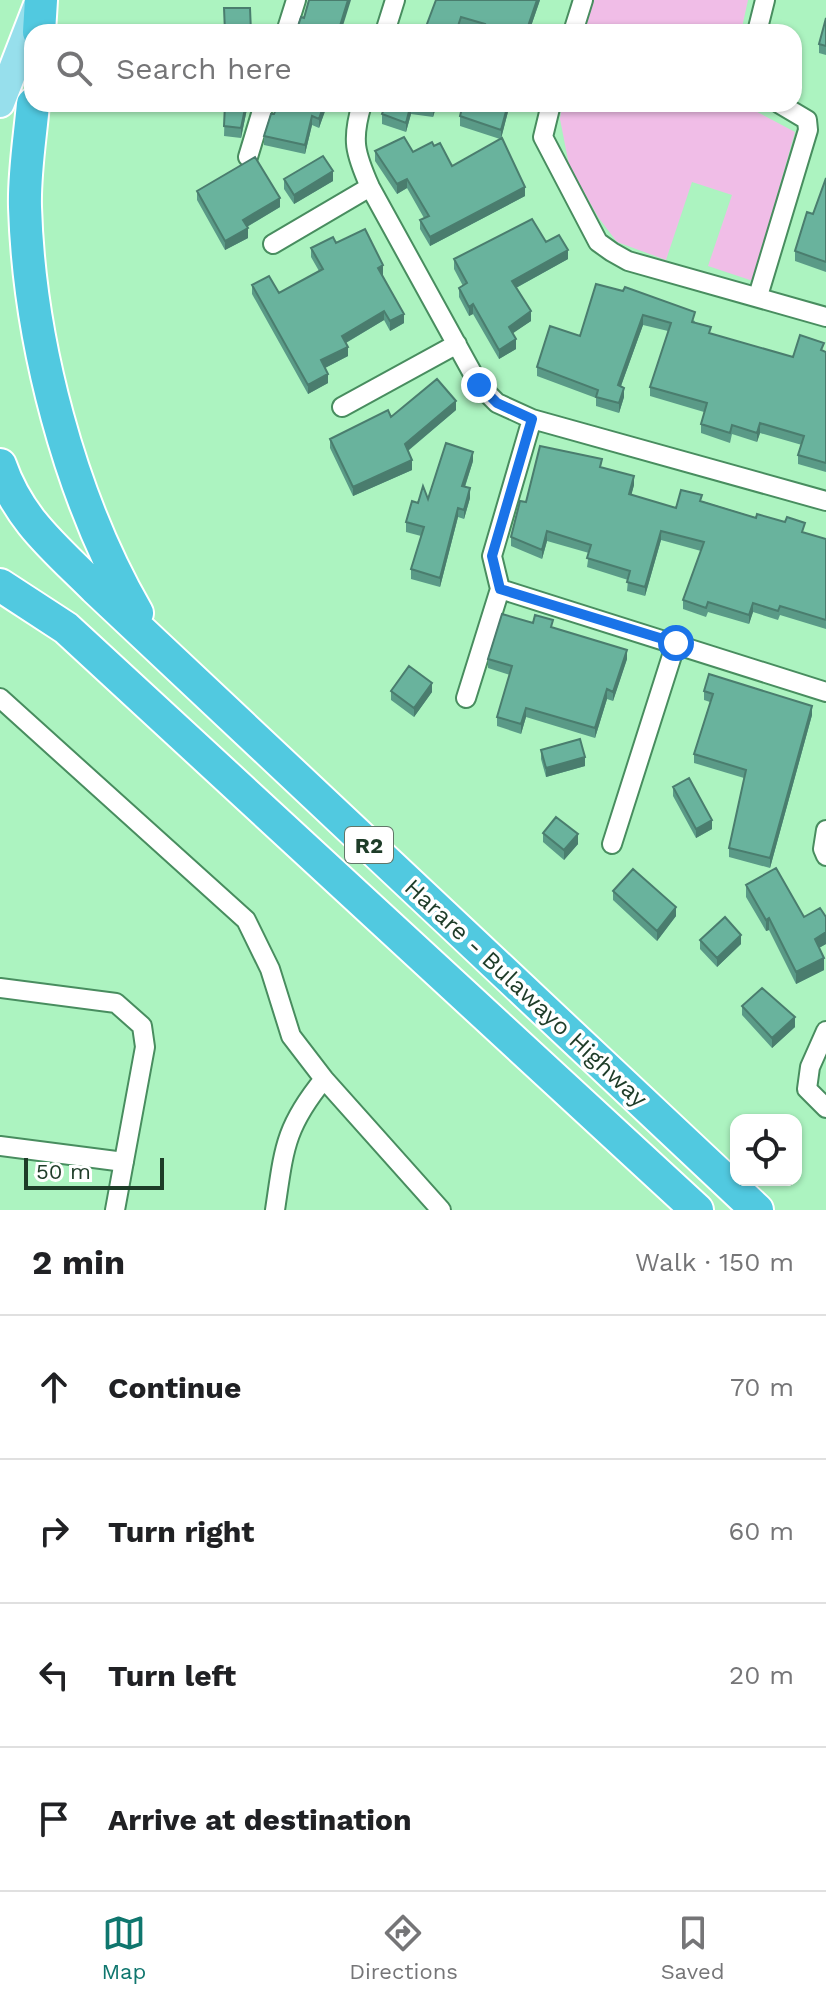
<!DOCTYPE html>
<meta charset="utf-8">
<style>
:root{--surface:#fff;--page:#f6f6f6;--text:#202124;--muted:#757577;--line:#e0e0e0;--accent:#0f766e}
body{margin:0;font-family:"Work Sans",sans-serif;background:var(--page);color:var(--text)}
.controls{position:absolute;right:24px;bottom:24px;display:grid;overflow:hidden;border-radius:16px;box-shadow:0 2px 6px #0004}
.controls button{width:72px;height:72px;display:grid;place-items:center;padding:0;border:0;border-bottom:2px solid var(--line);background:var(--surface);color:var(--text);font:40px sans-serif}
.scale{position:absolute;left:24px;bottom:20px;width:140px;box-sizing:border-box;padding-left:8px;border:4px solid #1e3c28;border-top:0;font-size:22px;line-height:28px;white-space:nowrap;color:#1e3c28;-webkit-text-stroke:6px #fff;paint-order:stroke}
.stop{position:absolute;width:24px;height:24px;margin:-18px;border:6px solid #1a73e8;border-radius:50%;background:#fff}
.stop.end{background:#1a73e8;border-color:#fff;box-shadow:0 2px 8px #0008}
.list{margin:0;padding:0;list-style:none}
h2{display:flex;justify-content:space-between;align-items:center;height:104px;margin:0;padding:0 32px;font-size:34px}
h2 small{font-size:26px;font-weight:400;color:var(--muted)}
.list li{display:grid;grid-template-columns:52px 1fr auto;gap:24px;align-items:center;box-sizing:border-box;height:144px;padding:0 32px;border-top:2px solid var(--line)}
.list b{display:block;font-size:30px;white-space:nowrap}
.list em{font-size:26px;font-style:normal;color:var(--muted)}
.icon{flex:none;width:44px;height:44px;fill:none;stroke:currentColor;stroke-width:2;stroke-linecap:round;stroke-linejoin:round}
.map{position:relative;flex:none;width:826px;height:1210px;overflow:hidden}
.search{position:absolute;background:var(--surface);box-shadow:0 2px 6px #0004;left:24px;right:24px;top:24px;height:88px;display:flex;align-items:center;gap:20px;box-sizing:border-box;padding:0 28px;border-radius:24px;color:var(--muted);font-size:30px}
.sheet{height:680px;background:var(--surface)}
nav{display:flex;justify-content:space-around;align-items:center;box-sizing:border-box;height:112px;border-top:2px solid var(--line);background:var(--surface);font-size:22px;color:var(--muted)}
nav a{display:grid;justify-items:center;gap:4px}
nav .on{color:var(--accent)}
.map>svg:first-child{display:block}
.grass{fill:#f0bde7}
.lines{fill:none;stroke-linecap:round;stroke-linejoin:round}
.street-casing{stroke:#488d5f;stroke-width:22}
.primary-casing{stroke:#fff;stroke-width:32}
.highway-casing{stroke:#fff;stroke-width:36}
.street{stroke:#fff;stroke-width:18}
.primary{stroke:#97dfec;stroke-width:28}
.highway{stroke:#51c9e0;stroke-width:32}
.wall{fill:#5a9a87}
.shaded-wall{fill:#4a7d6e}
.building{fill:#69b39d;stroke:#4a7d6e;stroke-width:2}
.route{stroke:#1a73e8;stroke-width:10}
.labels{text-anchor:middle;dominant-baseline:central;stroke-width:7;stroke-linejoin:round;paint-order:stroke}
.shield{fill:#fff;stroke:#627668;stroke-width:2}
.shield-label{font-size:22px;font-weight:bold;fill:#1e3c28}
.street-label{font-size:24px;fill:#1e3c28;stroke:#fff}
</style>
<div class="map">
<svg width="826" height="1210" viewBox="0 0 826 1210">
<rect width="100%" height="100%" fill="#acf3c0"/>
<!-- grass -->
<path class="grass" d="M592 0H748L741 32H581Z
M562 104H742L795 132 753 281 708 266 732 195 692 182 666 260 617 242 598 217 569 165 560 119Z"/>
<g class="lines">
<defs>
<path id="street" d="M286 32 296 0
M385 32 395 0
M573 32 583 0
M757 32 765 0
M362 104C351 140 355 153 370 187L479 385 497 403 532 419
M551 104 543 137 598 242 612 252 628 261 826 317
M248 157 264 104
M273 244 370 187
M758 296 808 130 807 120 780 104
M342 407 457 344
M826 501 532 419 492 556 500 589 826 692
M0 698 246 920 270 969 291 1036 324 1079 441 1210
M466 698 500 589
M826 830 823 849 826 856
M612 844 676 643
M0 988 116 1003 142 1026 145 1047 115 1210
M826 1031 810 1067 807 1089 826 1108
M0 1146 124 1162
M275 1210C284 1150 284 1128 324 1079"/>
<path id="primary" d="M0 103 38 5"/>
<path id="highway" d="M39 32 41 0
M33 104C30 138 24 173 25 207 29 341 70 497 137 613
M0 465C19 520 55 548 95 588L757 1210
M0 585 66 628 697 1210"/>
</defs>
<!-- street casing -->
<use href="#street" class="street-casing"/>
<!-- primary casing -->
<use href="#primary" class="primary-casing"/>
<!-- highway casing -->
<use href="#highway" class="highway-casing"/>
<!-- street -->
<use href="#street" class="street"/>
<!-- primary -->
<use href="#primary" class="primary"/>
<!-- highway -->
<use href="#highway" class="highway"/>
</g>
<!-- wall -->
<path class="wall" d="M436 0H540L529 32H479L461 27Z
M826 18V55L819 53V44Z
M225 104H248L241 138 224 136Z
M327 104 319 128 312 125 305 154 264 145V136L274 114Z
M386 104H437L433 117 411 114 406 132 382 124V114Z
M510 104 501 138 525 196 430 246 420 229V220L424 218 407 188 397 194 375 161V151L413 152 434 146 452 166 500 139 460 126V116Z
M826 178V272L795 261V251L813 214Z
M284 179 333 181 294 204 284 189Z
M197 191 280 207 247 227 248 238 225 250 197 200Z
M546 242 568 259 516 288 531 321 512 333 516 349 499 359 473 314 469 316 459 297V288L463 286 454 269V259Z
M336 243 383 275H382L404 323 390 331 384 320 346 343 348 356 325 368 328 383 308 394 252 294V285L279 293 319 271 311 257V248Z
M596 284 695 321 694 323 711 334 793 357 826 352V472L798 464V455L802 445 760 433 757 442 732 434 730 443 701 433V424L704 412 650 396V387L668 331 643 325 621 386 624 397 619 413 596 406V398L537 376V367L580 336Z
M456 410 408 451 412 470 353 496 330 448V439L391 417Z
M473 461 465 487 470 498 464 519 458 517 440 587 411 579V569L421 536 406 532V522L428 499Z
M602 468 634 485 631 495 676 508 702 501 826 539V629L780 615 778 620 753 612 749 624 708 612 706 617 683 609V600L701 551 661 540 645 596 627 591 628 580 587 567 589 553 547 541 542 559 511 546V537L526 502Z
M533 623 553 628 627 659 613 701 607 699 595 738 526 717 521 734 497 726V717L510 675 488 668V659Z
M391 691 432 692 414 717 391 700Z
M704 691 812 715 770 868 729 857V848L744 778 694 763V754L710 702 704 700Z
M541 750 585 766 546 777 541 759Z
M673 787 712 829 696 838 673 796Z
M543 833 578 844 564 860 543 842Z
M746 885 804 917 826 944 819 948 824 970 796 984 769 930 766 931 746 897Z
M613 891 676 916 657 941 613 900Z
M700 940 741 944 717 967 700 949Z
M742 1006 795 1027 772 1048 742 1015Z"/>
<!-- shaded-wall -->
<path class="shaded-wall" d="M348 0H351L341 32 339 29Z
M537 0H540L529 32H526Z
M246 104H248L241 138V128Z
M324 104H327V106L319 128V119Z
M411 104V114L406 132V123Z
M434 104H437L433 117V108Z
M508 104H510L501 139V130Z
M312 116V125L305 154V145Z
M333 171V181L294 204V195Z
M407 179V188L397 194V184Z
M525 187V196L430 246V237Z
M280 198V207L243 229V220Z
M248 228V238L225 250V241Z
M568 250V259L512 290V281Z
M383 265V275L378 277V268Z
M473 304V314L469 316V307Z
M384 311V320L342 345V336Z
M531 311V321L509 336V327Z
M404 314V323L390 331V321Z
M643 315V325L618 394V385Z
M516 339V349L499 359V350Z
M348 347V356L321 370V360Z
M328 374V383L308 394V385Z
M624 388V397L619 413V403Z
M456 401V410L405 453V444Z
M760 423V433L757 442V433Z
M473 452V461L462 495V486Z
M412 460V470L353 496V487Z
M634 476V485L629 504V494Z
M470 488V498L464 519V510Z
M458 508V517L440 587V578Z
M547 531V541L542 559V550Z
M661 531V540L645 596V587Z
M753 603V612L749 624V615Z
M627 650V659L613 701V692Z
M432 683V692L414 717V708Z
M607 689V699L595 738V728Z
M812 706V715L770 868V858Z
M526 708V717L521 734V724Z
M585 757V766L546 777V768Z
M712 820V829L696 838V829Z
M578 834V844L564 860V850Z
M676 907V916L657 941V931Z
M769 918V930L766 931V920Z
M826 932V944L815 950V939Z
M741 935V944L717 967V958Z
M824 958V970L796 984V972Z
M795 1017V1027L772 1048V1038Z"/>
<!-- building -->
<path class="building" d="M309 0H348L339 29 342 30V32H296L301 17 304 18Z
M436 0H537L526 32H483L485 24 461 17 456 32H424Z
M224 8H250L251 32H225Z
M826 18V46L819 44Z
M225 104H246L241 128 224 126Z
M278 104H324L319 119 312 116 305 145 264 136 271 114H274Z
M386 104H434L433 108 411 104 406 123 382 114Z
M463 104H508L501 130 460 116Z
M404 137 413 152 432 142 434 146 440 143 452 166 502 138 525 187 430 237 420 220 429 216 407 179 397 184 375 151Z
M323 156 333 171 294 195 284 179Z
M255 157 280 198 243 220 248 228 225 241 197 191Z
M826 178V262L795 251 807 212 813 214Z
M532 219 546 242 559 235 568 250 512 281 531 311 509 327 516 339 499 350 473 304 469 307 459 288 467 283 454 259Z
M365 229 383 265 378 268 404 314 390 321 384 311 342 336 348 347 321 360 328 374 308 385 252 285 269 276 279 293 323 269 311 248 333 237 336 243Z
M596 284 623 291 625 287 695 312 692 322 711 327 709 333 793 357 800 335 824 343 821 350 826 352V463L798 455 804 436 760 423 757 433 732 425 730 433 701 424 707 403 650 387 671 323 643 315 618 385 624 388 619 403 596 397 598 390 537 367 550 326 580 336Z
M437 379 456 401 405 444 412 460 353 487 330 439 388 410 391 417Z
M446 443 473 452 462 486 470 488 464 510 458 508 440 578 411 569 424 527 406 522 412 501 418 503 423 486 428 499Z
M540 446 602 459 600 467 634 476 629 494 676 508 681 490 702 495 700 501 756 518 757 514 785 522 787 517 805 523 802 532 826 539V620L780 606 778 611 753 603 749 615 708 602 706 608 683 600 704 542 661 531 645 587 627 582 630 571 587 558 591 545 547 531 542 550 511 537 520 501 526 502Z
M502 614 533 623 535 615 553 620 551 627 627 650 613 692 607 689 595 728 526 708 521 724 497 717 512 666 488 659Z
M409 666 432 683 414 708 391 691Z
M709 674 812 706 770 858 729 848 746 770 694 754 713 694 704 691Z
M580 739 585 757 546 768 541 750Z
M689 778 712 820 696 829 673 787Z
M556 817 578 834 564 850 543 833Z
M776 868 804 917 820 908 826 917V932L815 939 824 958 796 972 769 918 766 920 746 885Z
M633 869 676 907 657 931 613 891Z
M725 917 741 935 717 958 700 940Z
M762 988 795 1017 772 1038 742 1006Z"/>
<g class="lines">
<!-- route -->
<path class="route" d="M479 385 497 403 532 419 492 556 500 589 676 643"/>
</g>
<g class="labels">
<!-- shield labels -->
<rect class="shield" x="345" y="827" width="48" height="36" rx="6"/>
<g class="shield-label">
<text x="369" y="845">R2</text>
</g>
<!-- street labels -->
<g class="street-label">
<text transform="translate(526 993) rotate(43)">Harare - Bulawayo Highway</text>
</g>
</g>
</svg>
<div class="controls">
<button><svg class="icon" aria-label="locate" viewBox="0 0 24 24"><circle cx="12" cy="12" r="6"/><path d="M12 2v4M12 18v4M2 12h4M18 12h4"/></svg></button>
</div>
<div class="scale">50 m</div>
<div class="stop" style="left:676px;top:643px"></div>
<div class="stop end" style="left:479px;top:385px"></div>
<div class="search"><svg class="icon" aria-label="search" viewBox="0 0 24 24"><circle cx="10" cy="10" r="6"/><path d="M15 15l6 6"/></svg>Search here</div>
</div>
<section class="sheet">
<h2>2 min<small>Walk · 150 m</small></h2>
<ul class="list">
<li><svg class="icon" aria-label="ahead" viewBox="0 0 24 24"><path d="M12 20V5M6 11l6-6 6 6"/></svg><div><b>Continue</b></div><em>70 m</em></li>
<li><svg class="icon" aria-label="right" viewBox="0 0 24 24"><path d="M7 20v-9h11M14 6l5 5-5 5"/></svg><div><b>Turn right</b></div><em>60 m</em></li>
<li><svg class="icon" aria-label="left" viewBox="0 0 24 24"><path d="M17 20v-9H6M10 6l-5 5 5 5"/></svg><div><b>Turn left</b></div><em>20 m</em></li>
<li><svg class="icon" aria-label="arrive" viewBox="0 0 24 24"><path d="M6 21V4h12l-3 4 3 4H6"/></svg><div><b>Arrive at destination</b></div></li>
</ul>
</section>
<nav>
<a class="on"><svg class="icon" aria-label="map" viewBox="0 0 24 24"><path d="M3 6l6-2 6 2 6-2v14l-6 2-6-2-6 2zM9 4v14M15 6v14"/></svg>Map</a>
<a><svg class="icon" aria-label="directions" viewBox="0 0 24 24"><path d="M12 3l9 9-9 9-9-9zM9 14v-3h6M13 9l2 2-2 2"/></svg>Directions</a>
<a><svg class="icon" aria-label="saved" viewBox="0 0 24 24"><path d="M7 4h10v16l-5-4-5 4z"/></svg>Saved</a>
</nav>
